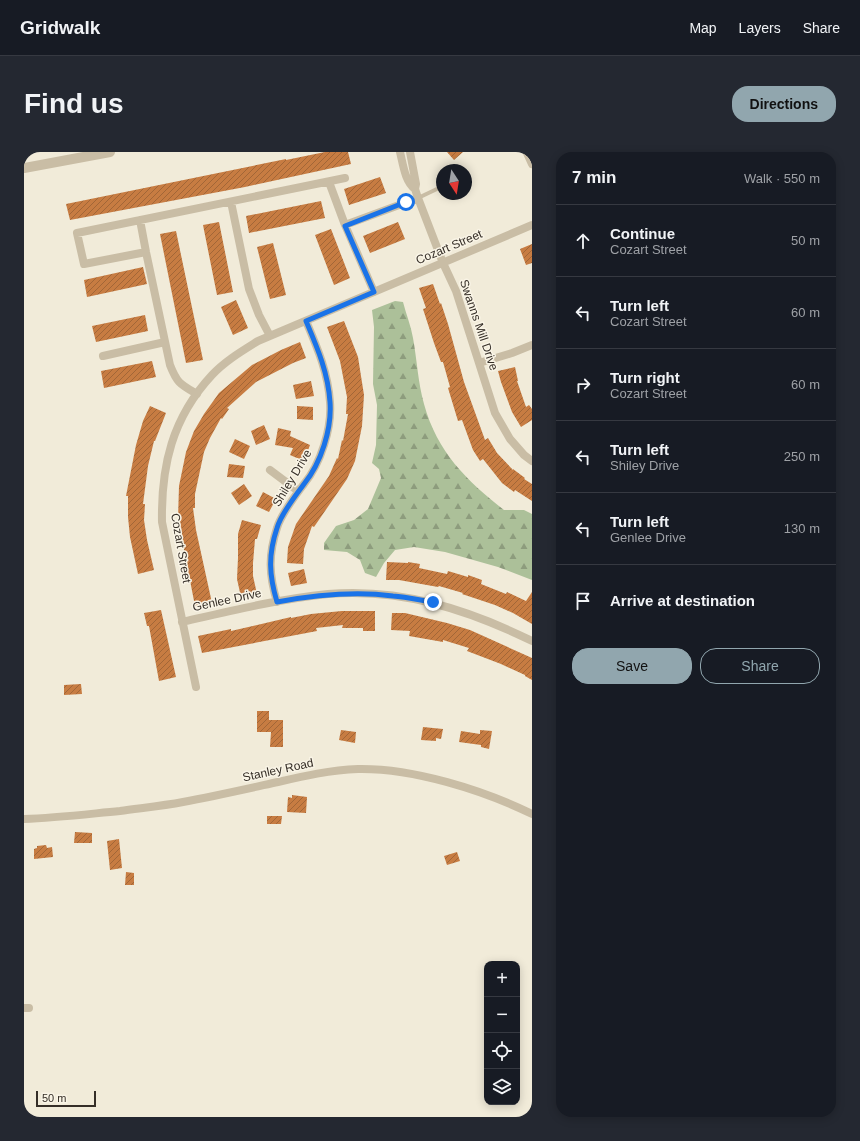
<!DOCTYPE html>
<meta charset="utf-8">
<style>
:root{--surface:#171b24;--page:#242831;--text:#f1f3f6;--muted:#9ea1a6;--line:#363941;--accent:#91a6ae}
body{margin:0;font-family:Helvetica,sans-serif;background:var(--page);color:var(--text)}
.controls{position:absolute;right:12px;bottom:12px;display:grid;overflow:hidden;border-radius:8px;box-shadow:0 2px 10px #0003}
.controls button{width:36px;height:36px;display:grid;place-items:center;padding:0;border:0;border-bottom:1px solid var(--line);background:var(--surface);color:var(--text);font:20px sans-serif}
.compass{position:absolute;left:412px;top:12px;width:36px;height:36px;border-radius:50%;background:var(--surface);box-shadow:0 2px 10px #0003;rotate:168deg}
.scale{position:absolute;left:12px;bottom:10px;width:60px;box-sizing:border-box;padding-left:4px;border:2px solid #352e27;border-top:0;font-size:11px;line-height:14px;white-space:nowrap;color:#352e27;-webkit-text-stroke:3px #f9f4e6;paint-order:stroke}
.stop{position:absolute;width:12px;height:12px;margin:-9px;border:3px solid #1a73e8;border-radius:50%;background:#fff}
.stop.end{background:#1a73e8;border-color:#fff;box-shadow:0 1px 4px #0008}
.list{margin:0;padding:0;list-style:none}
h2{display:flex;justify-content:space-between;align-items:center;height:52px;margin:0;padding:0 16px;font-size:17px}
h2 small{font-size:13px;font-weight:400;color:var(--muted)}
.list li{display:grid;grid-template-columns:26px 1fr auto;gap:12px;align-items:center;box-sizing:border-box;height:72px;padding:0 16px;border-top:1px solid var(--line)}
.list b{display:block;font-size:15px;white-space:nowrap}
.list p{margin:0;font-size:13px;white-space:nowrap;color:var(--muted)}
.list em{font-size:13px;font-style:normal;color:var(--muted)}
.actions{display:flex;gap:8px;padding:12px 16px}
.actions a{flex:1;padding:9px 0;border:1px solid var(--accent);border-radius:16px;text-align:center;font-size:14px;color:var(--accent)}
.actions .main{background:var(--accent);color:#111}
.icon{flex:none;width:22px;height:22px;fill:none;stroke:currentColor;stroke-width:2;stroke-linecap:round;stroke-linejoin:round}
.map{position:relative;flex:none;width:508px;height:965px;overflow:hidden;border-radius:16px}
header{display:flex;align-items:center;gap:24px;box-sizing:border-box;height:56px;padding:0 20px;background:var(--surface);border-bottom:1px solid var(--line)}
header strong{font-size:19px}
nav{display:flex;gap:22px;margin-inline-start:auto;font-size:14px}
.intro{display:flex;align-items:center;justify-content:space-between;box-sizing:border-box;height:96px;padding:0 24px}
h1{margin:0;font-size:28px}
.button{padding:10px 18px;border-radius:16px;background:var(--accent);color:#111;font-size:14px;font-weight:700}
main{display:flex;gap:24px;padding:0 24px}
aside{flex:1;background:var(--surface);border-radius:16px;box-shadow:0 2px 10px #0003}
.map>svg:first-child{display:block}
.forest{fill:url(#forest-firs)}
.building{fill:url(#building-hatch)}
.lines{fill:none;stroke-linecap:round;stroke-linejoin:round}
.service{stroke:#c9bda5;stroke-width:4}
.minor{stroke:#c9bda5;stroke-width:8}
.tertiary{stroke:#c9bda5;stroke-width:10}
.route{stroke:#1a73e8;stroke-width:5}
.labels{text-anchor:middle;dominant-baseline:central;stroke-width:3;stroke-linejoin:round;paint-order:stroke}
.street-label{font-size:12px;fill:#352e27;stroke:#f9f4e6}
</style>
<header>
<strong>Gridwalk</strong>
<nav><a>Map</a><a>Layers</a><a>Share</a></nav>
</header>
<div class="intro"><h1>Find us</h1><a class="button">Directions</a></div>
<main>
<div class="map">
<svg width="508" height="965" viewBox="0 0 508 965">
<defs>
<pattern id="forest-firs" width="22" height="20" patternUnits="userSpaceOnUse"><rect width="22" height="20" fill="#acc099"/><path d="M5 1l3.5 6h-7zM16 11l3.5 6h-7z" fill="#8d9c7d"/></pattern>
<pattern id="building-hatch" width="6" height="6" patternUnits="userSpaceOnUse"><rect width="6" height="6" fill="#c77c42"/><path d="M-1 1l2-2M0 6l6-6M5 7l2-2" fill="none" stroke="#a26637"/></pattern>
</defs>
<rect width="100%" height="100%" fill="#f1ebd9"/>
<!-- forest -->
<path class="forest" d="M371 149 379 150C382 162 387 174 389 186 393 208 394 231 400 252 413 300 443 329 480 358H500L508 362V428L474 415 421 400 390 395 371 398 360 411 352 425 341 421 336 408 323 400 300 398V391L312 374 330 368 344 357 357 326 355 317 348 311 352 293 353 253 349 232 350 175 348 158Z"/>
<!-- building -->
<path class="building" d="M301 0H324L327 12 221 35 46 68 42 52 262 7V8Z
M423 0H439L430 8Z
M356 25 362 41 325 53 320 37Z
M297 49 301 66 225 81 222 64Z
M195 70 209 140 193 143 179 73Z
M374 70 381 87 346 101 339 84Z
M307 77 326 126 310 133 291 83Z
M152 79 179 208 162 211 136 82Z
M249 91 262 143 246 147 233 95Z
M508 92V111L502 113 496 97Z
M119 115 123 132 63 145 60 128Z
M409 132 416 152 417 151 424 172 440 230 461 288 464 286 473 301 489 318V317L501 326 500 327 508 332V349L491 338 490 340 478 331 459 307 456 309 449 298 438 268 434 269 424 236 426 235 419 210H417L410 191 399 157 402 156 395 136Z
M212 148 224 176 209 183 197 155Z
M121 163 124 179 72 190 68 174Z
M320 169 334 205 340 243 338 274 331 309 323 327 290 375 288 374 280 397 279 412 263 411 264 395 272 372 305 324 313 306 314 307 318 288 319 289 324 262H322L323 245 316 209 303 175Z
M276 190 282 206 269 211 232 230 203 256 205 257 198 267 197 266 186 286 180 300 171 342V356H169L172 378 188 451 171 454 154 367 155 334 162 300 170 279 180 262 195 241 228 213 257 198Z
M128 209 132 225 80 236 77 219Z
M491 215 494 229H493L502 255 505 253 508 257V268L497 275 488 260 477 230 474 219Z
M287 229 290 244 272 247 269 233Z
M126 254 142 261 131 289H130L124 314 119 352H121L120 368 123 388 130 418 114 422 106 385 104 365V344H102L112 293 119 269Z
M273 254 289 255V268L273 267Z
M240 273 246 287 232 293 227 279Z
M254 276 267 279 266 284 286 293 280 309 266 303 269 296 251 293Z
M211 287 226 294 220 307 205 300Z
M205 312 221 314 219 326 203 325Z
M220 332 228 344 215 353 207 341Z
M239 340 252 347 245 360 232 354Z
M218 368 237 373 233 387H231L229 411V424L233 442 217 445 213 427 214 406V382Z
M363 410 384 411V410L396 412 395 416 423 422 424 419 444 425V423L458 428 457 432 482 442 483 440 502 449 508 440V472L489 461 471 453 438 442 439 441 415 434 414 435 375 428H362Z
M280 417 283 431 267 434 264 421Z
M137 458 152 525 135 529 125 474H123L120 461Z
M318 459H351V479H339V476H318L319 473 292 476 293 479 178 501 174 484 207 477V479L267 465V466L287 462Z
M368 461H381L423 471 446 478 508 506V528L501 524V523L477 512 443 499 445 496 419 488V490L385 484 386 479 367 478Z
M57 532 58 542 40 543V533Z
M233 559H245V568H259V595H246L247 580H233Z
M399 575 419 577 417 587 412 586V589L397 588Z
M317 578 332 580 331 591 315 588Z
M456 578 468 579 465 597 457 595V593L435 590 437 579 456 582Z
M268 643 283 645 282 661 263 660 264 645 268 646Z
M243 664H258L257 672H243Z
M51 680 68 681V691H50Z
M95 687 98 716 86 718 83 689Z
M22 693 23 696 28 695 29 705 10 707V697L13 696V694Z
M433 700 436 709 423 713 420 704Z
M102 720 110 721V733H101Z"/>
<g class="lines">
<!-- service -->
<path class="service" d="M394 46 415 36 418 34"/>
<!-- minor -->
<path class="minor" d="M376 0C379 12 381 30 391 37
M386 0 392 32 391 37 394 46 419 111 432 139 471 261 486 287 500 303 508 309
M503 1 508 12
M305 30 321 73 350 140
M207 50 225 137 235 163 246 184
M116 68 122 100 146 213C153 231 156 232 173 242
M321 73 394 46
M122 100 60 112 53 81 321 26
M79 204 141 190
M455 211 488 201 508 193
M246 318 274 339
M253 450C245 423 244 403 253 376 257 362 271 344 280 332 297 311 308 276 306 250 304 220 293 195 282 169
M158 470C206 459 255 447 304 442 377 436 443 457 508 489
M172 535 138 370C137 314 148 266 188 223 201 209 218 199 234 189L508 73
M0 667C32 666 64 662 96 659 117 656 138 654 159 650 191 644 222 637 254 630 280 624 306 618 334 617 389 616 459 638 508 662
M0 856H5"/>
<!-- tertiary -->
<path class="tertiary" d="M0 16 86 0"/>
</g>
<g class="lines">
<!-- route -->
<path class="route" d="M382 50 321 74 350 140 282 169C293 195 304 220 306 250 308 277 297 311 280 332 271 344 257 362 253 376 244 403 245 423 253 450 291 443 330 439 369 444 382 445 396 448 409 450"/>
</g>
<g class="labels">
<!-- street labels -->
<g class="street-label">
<text transform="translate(425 95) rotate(-23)">Cozart Street</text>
<text transform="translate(455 173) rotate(71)">Swanns Mill Drive</text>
<text transform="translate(268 326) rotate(-59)">Shiley Drive</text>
<text transform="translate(157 396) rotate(80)">Cozart Street</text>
<text transform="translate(203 448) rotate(-12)">Genlee Drive</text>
<text transform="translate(254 618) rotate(-12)">Stanley Road</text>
</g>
</g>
</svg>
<div class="controls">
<button>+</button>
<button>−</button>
<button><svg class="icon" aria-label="locate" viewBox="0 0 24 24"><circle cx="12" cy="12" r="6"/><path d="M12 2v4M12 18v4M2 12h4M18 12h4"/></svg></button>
<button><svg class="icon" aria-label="layers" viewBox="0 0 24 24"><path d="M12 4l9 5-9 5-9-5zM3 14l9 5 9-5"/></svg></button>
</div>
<svg class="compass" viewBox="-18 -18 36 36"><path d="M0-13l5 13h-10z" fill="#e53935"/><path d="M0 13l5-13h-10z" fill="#9ea1a6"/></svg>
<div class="scale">50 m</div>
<div class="stop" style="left:382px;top:50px"></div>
<div class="stop end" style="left:409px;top:450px"></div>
</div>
<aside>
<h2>7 min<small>Walk · 550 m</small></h2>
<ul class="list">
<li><svg class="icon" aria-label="ahead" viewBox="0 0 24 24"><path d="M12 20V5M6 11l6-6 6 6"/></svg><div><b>Continue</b><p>Cozart Street</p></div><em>50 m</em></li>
<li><svg class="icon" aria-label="left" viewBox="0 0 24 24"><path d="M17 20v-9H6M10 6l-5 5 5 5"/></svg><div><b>Turn left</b><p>Cozart Street</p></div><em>60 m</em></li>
<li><svg class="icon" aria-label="right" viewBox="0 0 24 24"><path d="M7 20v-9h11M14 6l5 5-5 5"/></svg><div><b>Turn right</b><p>Cozart Street</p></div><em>60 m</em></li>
<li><svg class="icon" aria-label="left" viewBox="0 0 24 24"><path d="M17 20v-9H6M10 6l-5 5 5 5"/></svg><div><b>Turn left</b><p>Shiley Drive</p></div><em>250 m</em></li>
<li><svg class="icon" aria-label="left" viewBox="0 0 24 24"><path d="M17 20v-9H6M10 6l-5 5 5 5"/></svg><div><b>Turn left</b><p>Genlee Drive</p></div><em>130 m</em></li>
<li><svg class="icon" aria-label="arrive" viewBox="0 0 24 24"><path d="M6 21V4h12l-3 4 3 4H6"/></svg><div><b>Arrive at destination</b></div></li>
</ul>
<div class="actions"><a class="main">Save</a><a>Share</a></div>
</aside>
</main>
